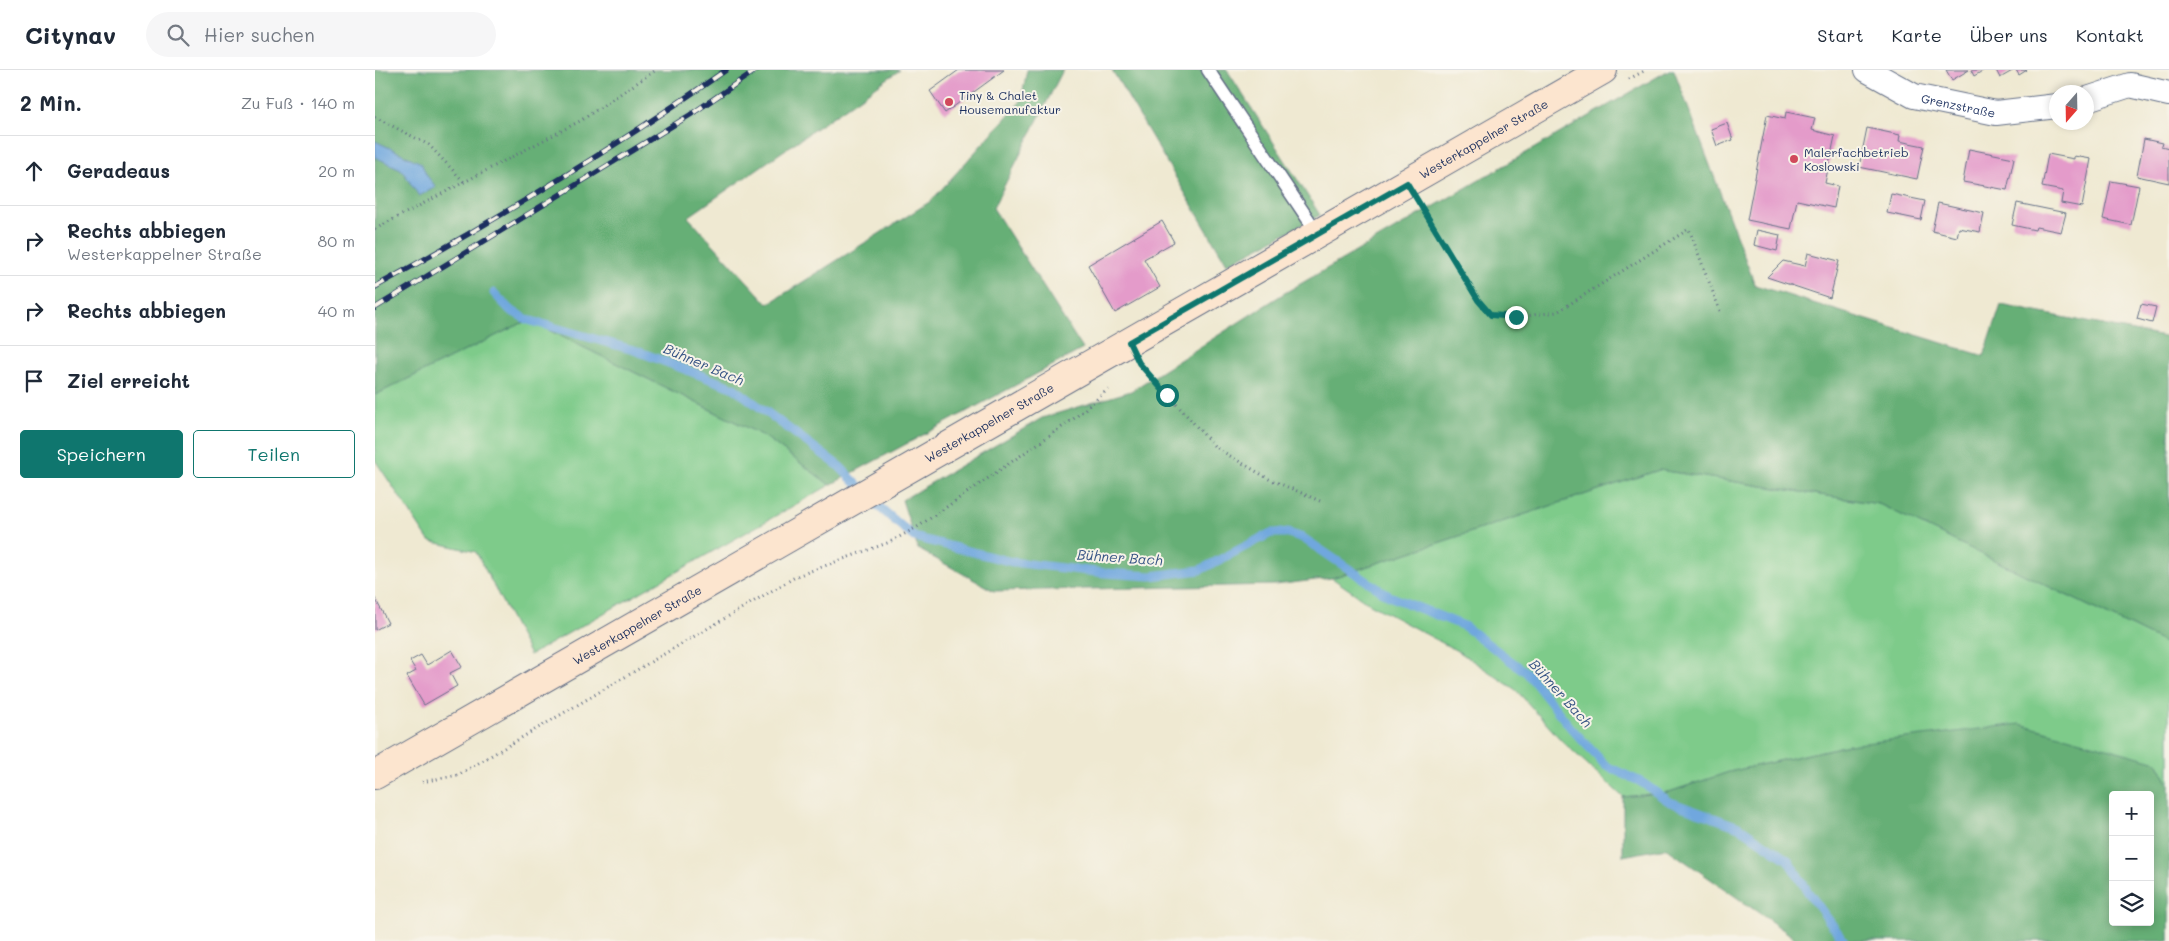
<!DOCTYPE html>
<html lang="de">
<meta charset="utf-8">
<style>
:root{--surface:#fff;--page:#f6f6f7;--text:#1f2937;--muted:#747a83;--line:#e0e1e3;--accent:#0f766e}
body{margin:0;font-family:Mali,sans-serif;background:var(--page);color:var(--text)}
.controls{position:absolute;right:15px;bottom:15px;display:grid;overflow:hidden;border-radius:5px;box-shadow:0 2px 8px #0003}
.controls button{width:45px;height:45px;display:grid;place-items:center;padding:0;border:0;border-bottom:1px solid var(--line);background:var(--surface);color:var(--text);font:25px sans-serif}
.compass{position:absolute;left:1674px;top:15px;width:45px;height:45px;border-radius:50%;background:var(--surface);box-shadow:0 2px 8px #0003;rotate:200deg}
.stop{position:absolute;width:15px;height:15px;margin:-11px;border:4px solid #0f766e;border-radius:50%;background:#fff}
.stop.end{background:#0f766e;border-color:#fff;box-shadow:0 1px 5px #0008}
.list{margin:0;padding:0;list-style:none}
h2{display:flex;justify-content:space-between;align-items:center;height:65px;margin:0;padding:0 20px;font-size:21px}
h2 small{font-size:16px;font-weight:400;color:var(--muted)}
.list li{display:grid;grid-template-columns:32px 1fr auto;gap:15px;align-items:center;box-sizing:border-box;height:70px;padding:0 20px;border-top:1px solid var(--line)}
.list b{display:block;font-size:19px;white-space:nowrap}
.list p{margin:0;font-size:16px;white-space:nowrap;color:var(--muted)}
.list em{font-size:16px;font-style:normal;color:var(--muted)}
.actions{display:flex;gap:10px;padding:15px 20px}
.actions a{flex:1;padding:11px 0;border:1px solid var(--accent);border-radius:5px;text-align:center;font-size:18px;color:var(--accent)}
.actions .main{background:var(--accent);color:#fff}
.icon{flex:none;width:28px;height:28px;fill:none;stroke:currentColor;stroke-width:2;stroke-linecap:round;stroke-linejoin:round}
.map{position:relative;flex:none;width:1794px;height:871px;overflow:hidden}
header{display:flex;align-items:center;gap:30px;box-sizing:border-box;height:70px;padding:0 25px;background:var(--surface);border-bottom:1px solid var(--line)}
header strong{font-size:24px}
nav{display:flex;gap:28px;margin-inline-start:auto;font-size:18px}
.search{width:350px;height:45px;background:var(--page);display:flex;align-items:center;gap:12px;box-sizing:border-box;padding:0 18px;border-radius:28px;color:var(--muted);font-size:19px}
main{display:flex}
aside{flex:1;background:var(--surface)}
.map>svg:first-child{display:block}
.green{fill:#7ecb8a;stroke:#4c7d74}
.forest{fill:#66af76;stroke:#406f6a;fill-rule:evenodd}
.water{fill:#70a7de;stroke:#466b9e}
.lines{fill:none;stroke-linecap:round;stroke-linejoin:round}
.stream{stroke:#70a7de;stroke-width:9}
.building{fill:#e49bca}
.lane-casing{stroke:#657087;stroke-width:15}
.street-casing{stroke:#657087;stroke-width:26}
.secondary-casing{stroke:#657087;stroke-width:30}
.path{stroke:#657087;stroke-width:3;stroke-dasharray:1 4;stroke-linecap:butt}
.lane{stroke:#fff;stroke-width:12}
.street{stroke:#fff;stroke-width:24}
.secondary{stroke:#fce5cf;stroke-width:28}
.rail-casing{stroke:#1b2f5e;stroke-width:5.5}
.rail{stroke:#f7f3e8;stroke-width:4;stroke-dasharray:11;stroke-linecap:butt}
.route{stroke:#0f766e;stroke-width:6}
.poi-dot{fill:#d1495b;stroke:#f7f3e8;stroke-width:2}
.labels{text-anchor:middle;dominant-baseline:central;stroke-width:4;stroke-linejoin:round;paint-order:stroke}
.poi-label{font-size:12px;fill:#1b2f5e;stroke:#f7f3e8;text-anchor:start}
.street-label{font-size:12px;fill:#1b2f5e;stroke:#f7f3e8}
.water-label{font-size:14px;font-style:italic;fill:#355384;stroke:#f7f3e8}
</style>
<header>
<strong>Citynav</strong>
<div class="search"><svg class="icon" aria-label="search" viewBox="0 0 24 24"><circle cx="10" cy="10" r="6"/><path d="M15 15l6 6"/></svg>Hier suchen</div>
<nav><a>Start</a><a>Karte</a><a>Über uns</a><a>Kontakt</a></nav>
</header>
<main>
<aside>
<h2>2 Min.<small>Zu Fuß · 140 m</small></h2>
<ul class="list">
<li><svg class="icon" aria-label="ahead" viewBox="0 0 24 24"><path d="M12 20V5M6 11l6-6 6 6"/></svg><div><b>Geradeaus</b></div><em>20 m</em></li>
<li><svg class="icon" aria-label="right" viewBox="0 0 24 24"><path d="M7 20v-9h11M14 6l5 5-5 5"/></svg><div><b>Rechts abbiegen</b><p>Westerkappelner Straße</p></div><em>80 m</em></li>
<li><svg class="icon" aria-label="right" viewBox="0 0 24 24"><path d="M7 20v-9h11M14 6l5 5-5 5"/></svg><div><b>Rechts abbiegen</b></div><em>40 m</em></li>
<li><svg class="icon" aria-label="arrive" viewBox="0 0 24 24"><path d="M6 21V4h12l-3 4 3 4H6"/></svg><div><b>Ziel erreicht</b></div></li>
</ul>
<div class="actions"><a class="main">Speichern</a><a>Teilen</a></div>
</aside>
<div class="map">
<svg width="1794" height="871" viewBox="0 0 1794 871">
<rect width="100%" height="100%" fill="#f7f3e8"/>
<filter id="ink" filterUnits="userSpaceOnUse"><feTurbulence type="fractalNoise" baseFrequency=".02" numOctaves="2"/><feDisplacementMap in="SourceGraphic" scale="10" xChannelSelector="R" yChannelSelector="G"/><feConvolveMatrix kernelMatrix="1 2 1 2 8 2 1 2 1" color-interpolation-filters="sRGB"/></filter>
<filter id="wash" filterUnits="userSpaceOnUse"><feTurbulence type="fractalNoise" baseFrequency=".0096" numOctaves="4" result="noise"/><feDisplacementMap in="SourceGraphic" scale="20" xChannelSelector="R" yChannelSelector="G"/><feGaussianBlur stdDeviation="1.12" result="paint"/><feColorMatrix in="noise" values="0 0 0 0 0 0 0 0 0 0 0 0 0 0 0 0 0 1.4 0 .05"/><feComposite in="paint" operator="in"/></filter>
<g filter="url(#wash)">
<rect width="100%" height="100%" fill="#efe9d2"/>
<!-- green -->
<path class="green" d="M153 250 389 366 455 415 155 585 101 482 54 471 0 390V325Z
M1284 400 1504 434 1794 575V715L1782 692 1474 675 1354 702 1294 722 1248 727 1187 671 1141 620 1086 583 995 534 957 508Z"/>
<!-- forest -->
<path class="forest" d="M0 0H525L313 147 393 234 556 131 646 31 652 0H688L618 138 708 279 455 415 389 366 153 250 0 325Z
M737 0H852L945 145 852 194Z
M1294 0H1299L1380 215 1609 286 1626 235 1794 268V575L1504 434 1284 400 957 508 900 515 619 521 543 479 527 430 667 348 756 321 908 224Z
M1645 654 1782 692 1794 715V871H1424L1291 778 1248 786V727L1294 722 1354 702 1474 675ZM1738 725H1775V852H1738Z"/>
<!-- water -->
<path class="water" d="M0 71 46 93 52 106 61 117 44 126 26 99 0 87Z"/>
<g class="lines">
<!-- stream -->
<path class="stream" d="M119 223 135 240 153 250 262 281 359 318 464 396 503 436 539 467 637 492 730 503 776 506 825 500 896 463H913L928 468 1014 526 1089 556 1152 603 1196 658 1231 696 1266 712 1295 732 1364 757 1413 790 1433 822 1469 871"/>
</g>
<g id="blocks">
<!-- building -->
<path class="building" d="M584 0H629L570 43 555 21Z
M1571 0H1594L1577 10Z
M1596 0H1609L1599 6Z
M1621 0H1639L1625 8Z
M1641 0H1652L1644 5Z
M1411 42 1440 48 1437 60 1460 66 1450 113 1463 116 1459 138 1422 130 1416 159 1372 150 1392 45 1410 49Z
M1352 53 1358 70 1342 76 1336 59Z
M1492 58 1525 65 1524 71 1549 76 1542 109 1484 97Z
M1769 69 1787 73 1786 76 1794 78V113L1762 106Z
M1594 79 1639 88 1632 120 1588 112Z
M1673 84 1699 89V86L1716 89 1707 137 1686 133 1688 121 1667 117Z
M1736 111 1764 116 1756 155 1728 149Z
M1516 124 1550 131 1546 150 1512 143Z
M1563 133 1609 143 1605 162 1584 158 1582 167 1557 161Z
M1642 133 1691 143 1686 162 1661 157 1660 160 1637 155Z
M787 151 799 172 769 189 785 217 740 243 713 195Z
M1382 160 1405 165 1402 181 1379 175Z
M1433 183 1464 191 1455 228 1392 207 1408 191 1430 196Z
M1766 234 1781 237 1777 253 1762 249Z
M0 528 13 553 0 560Z
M77 580 87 597 75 603 82 616 49 635 32 606 41 601 35 591 46 585 52 595Z"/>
</g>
</g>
<g filter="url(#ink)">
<use href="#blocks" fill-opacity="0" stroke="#657087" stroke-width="1"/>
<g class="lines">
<defs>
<path id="lane" d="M833 0 943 164"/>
<g id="street">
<path id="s1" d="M1492 0 1539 26 1621 43 1682 36"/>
<path d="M1712 29 1755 15 1794 24"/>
</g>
<g id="secondary">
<path id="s2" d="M0 705 1228 0"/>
</g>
</defs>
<!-- lane casing -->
<use href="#lane" class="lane-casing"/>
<!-- street casing -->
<use href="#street" class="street-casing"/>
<!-- secondary casing -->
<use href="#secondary" class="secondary-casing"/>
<!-- path -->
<path class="path" d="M1254 9 1271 0
M0 47 54 75 90 113
M1045 135 1103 230 1116 245 1141 247 1182 242 1314 159 1345 241
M0 159 205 51 281 0
M768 297 840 377 894 409 945 431
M47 712 83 705 422 506 515 472 544 456 697 350 736 317"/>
<!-- lane -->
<use href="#lane" class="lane"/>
<!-- street -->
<use href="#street" class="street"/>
<!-- secondary -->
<use href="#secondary" class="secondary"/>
<defs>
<path id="rail" d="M0 217C121 150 238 79 351 0
M0 238 315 45 381 0"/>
</defs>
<!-- rail casing -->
<use href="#rail" class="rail-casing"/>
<!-- rail -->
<use href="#rail" class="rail"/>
</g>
</g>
<g class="lines" filter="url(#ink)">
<!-- route -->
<path class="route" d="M792 325 764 293 754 272 1032 113 1103 230 1116 245 1141 247"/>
</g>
<!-- markers -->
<g class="poi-dot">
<circle cx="574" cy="32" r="5"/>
<circle cx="1419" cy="89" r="5"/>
</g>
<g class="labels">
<!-- poi labels -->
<g class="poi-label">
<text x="584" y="25">Tiny &amp; Chalet<tspan x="584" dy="14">Housemanufaktur</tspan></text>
<text x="1429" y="82">Malerfachbetrieb<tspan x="1429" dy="14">Koslowski</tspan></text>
</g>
<!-- street labels -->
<g class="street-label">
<text stroke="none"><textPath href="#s1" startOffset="99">Grenzstraße</textPath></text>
<text stroke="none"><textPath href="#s2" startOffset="1278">Westerkappelner Straße</textPath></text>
<text stroke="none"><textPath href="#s2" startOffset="708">Westerkappelner Straße</textPath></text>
<text stroke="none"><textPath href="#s2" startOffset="302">Westerkappelner Straße</textPath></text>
</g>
<!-- water labels -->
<g class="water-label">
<text transform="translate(329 294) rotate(23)">Bühner Bach</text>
<text transform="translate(745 487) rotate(4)">Bühner Bach</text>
<text transform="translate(1186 623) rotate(48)">Bühner Bach</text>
</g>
</g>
</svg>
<div class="controls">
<button>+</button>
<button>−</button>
<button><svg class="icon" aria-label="layers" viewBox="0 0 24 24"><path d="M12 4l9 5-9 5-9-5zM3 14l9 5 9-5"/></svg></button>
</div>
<svg class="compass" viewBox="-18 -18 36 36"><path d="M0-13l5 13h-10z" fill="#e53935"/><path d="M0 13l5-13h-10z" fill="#747a83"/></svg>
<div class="stop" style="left:792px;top:325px"></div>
<div class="stop end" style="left:1141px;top:247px"></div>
</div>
</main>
